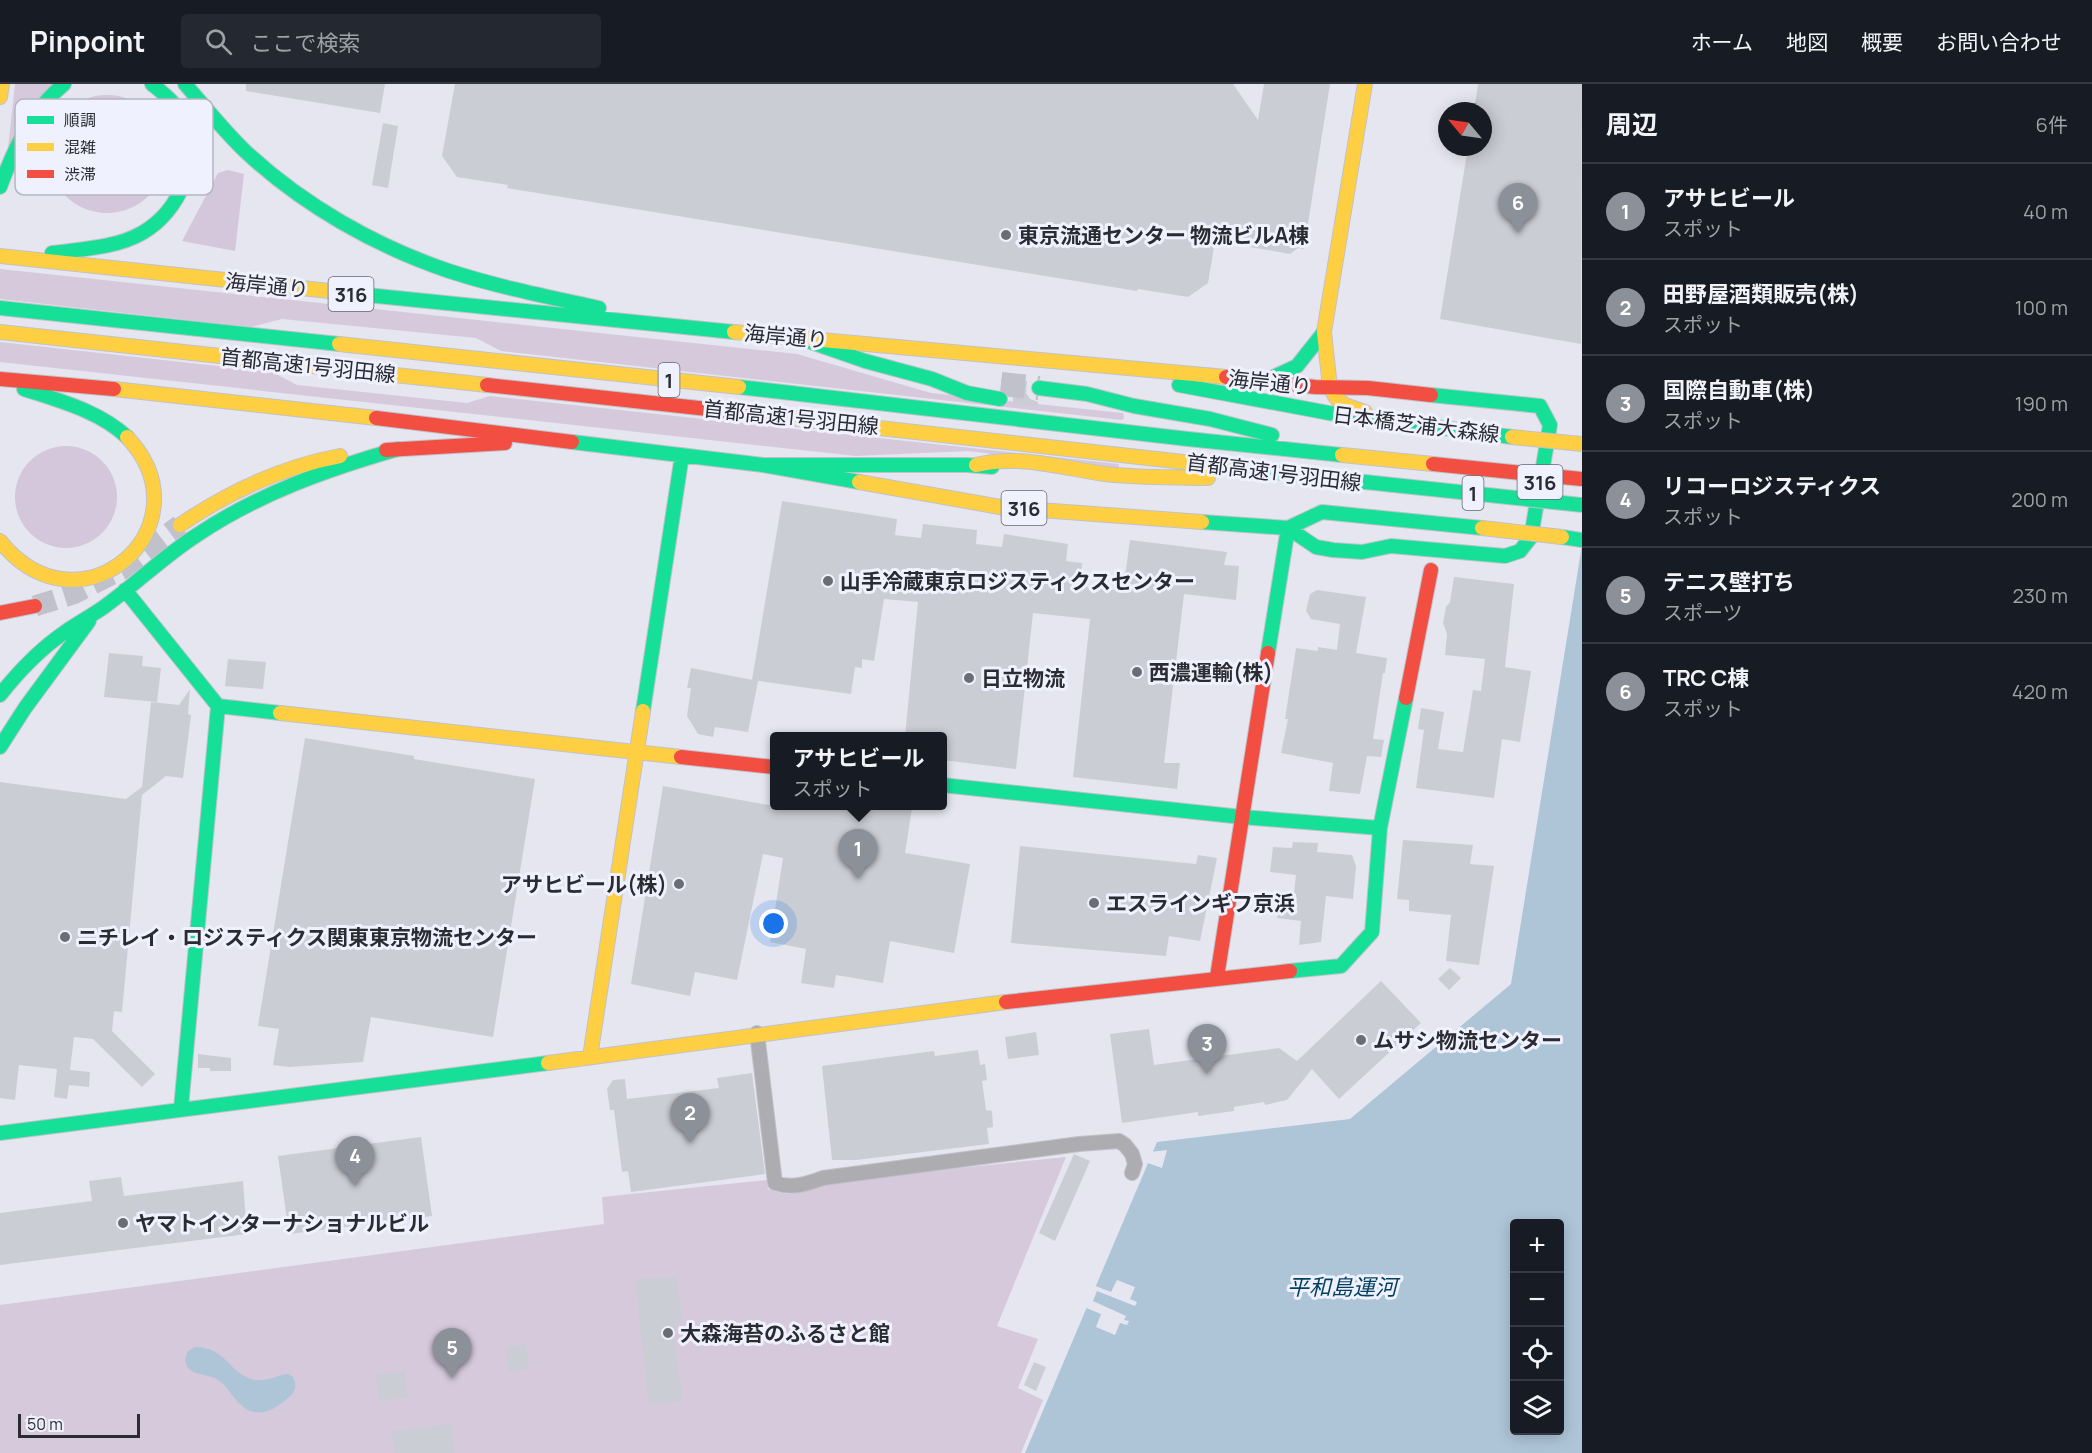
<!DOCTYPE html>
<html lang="ja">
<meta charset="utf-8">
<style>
:root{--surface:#171b24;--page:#242831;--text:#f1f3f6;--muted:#9ea1a6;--line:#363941;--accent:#8c9099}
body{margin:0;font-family:Manrope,"Noto Sans JP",sans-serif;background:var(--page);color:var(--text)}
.controls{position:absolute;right:18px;bottom:18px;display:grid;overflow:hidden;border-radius:6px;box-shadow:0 3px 15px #0003}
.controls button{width:54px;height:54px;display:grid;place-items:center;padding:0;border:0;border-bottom:2px solid var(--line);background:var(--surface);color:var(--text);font:30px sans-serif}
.compass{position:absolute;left:1438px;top:18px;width:54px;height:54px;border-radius:50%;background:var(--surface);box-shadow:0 3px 15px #0003;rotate:299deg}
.scale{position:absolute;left:18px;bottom:15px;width:122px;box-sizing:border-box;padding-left:6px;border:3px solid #2b2c32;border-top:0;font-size:16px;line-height:21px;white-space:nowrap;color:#2b2c32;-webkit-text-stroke:4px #eff1fe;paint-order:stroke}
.you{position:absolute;left:774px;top:840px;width:21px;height:21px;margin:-15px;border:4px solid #fff;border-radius:50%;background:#1a73e8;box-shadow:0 0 0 9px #1a73e833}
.badge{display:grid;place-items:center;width:39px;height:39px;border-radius:50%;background:var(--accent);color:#fff;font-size:20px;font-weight:700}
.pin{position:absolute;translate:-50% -50px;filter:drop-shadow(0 2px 3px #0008)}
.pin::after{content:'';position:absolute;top:32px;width:21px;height:18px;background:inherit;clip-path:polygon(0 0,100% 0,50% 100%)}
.popup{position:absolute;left:770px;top:648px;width:177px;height:78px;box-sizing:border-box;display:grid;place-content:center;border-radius:6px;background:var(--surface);filter:drop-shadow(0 2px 4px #0005);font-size:20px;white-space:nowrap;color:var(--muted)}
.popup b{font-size:22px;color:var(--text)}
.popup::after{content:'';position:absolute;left:50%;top:100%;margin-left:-12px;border:12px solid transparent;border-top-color:var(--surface)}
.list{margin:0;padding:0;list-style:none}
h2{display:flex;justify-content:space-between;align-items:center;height:78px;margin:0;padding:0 24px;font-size:26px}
h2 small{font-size:20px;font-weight:400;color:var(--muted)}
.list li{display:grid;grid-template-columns:39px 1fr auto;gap:18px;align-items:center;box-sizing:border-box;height:96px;padding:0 24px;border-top:2px solid var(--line)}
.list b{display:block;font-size:22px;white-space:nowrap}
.list p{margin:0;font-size:20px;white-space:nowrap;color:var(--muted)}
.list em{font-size:20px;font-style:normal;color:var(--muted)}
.icon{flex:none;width:33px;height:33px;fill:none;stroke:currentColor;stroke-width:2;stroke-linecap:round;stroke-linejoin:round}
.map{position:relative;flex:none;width:1582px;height:1369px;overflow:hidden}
header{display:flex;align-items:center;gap:36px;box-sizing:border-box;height:84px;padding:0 30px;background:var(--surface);border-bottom:2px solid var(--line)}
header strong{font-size:28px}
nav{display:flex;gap:33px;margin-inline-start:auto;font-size:21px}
.search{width:420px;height:54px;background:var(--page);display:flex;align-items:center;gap:15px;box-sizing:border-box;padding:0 21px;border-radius:6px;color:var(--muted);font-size:22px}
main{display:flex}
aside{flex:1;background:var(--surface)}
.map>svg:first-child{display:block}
.green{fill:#d6c9dc}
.forest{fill:#d4c7db}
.water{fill:#aec5d8;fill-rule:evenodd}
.pier{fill:#e5e6f0}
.building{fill:#cbcdd4}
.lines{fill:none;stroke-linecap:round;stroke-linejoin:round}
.primary-tunnel{stroke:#c0c1ca;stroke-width:21;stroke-dasharray:21 10;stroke-linecap:butt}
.highway-tunnel{stroke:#c0c1ca;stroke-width:24;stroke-dasharray:24 12;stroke-linecap:butt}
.street-casing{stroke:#c1c2c9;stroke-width:16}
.fast-casing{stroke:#c1c2c9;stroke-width:16}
.slow-casing{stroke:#c1c2c9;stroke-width:16}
.jam-casing{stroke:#c1c2c9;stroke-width:16}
.street{stroke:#adacb0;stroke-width:14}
.fast{stroke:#16e098;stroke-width:14}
.slow{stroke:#ffcf43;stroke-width:14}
.jam{stroke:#f24e42;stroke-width:14}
.fast-bridge-casing{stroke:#c1c2c9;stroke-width:16;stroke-linecap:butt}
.slow-bridge-casing{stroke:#c1c2c9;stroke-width:16;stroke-linecap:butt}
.jam-bridge-casing{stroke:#c1c2c9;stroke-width:16;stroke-linecap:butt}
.fast-bridge{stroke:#16e098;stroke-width:14}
.slow-bridge{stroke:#ffcf43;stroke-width:14}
.jam-bridge{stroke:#f24e42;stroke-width:14}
.poi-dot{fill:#6c6d74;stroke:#eff1fe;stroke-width:2}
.labels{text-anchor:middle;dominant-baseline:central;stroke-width:6;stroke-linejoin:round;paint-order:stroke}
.shield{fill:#eff1fe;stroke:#66676f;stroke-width:1.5}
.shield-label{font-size:20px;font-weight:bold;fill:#2b2c32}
.poi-label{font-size:21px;font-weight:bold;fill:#2b2c32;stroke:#eff1fe;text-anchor:start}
.street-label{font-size:21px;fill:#2b2c32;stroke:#eff1fe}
.water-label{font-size:22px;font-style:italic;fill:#003f5e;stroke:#eff1fe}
.key{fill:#eff1fe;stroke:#b4b6c1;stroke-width:1.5}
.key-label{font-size:16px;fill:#2b2c32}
</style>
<header>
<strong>Pinpoint</strong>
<div class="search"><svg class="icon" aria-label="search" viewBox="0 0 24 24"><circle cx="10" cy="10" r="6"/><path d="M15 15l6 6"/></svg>ここで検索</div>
<nav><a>ホーム</a><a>地図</a><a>概要</a><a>お問い合わせ</a></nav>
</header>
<main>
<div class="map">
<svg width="1582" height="1369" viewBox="0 0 1582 1369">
<rect width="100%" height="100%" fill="#e5e6f0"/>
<!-- green -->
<path class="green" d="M15 0H54L8 64Z
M0 185 797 270 931 309 1123 329 1124 334 1122 336 501 267 476 254 282 235 251 243 0 215Z
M0 258 272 288 297 301 467 319 490 312 1119 380 1118 386 968 367 856 372 0 278Z
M1066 1073 997 1242 1038 1255 1018 1304 1043 1316 1021 1369H0V1221L604 1140 602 1113 767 1096 768 1105C790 1113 802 1111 821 1098Z"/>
<!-- forest -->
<path class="forest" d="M48 70a59 59 0 1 1 118 0a59 59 0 1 1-118 0Z
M228 86 244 90 235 167 182 157 218 89Z
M15 413a51 51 0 1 1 102 0a51 51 0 1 1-102 0Z"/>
<!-- water -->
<path class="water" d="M1582 461V1369H1025L1157 1058 1350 1035 1511 900ZM1514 1140H1560V1346H1514Z
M195 1263C227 1263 228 1290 255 1296 267 1298 277 1291 288 1290L293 1293C297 1302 296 1307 289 1313 274 1327 256 1336 240 1320 232 1313 228 1302 218 1296 210 1290 195 1292 188 1284 184 1278 185 1273 188 1267Z"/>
<!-- pier -->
<path class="pier" d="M1167 1066 1162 1084 1145 1078 1150 1068Z
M1117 1196 1135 1203 1130 1215 1137 1218 1135 1222 1097 1207 1093 1217 1126 1232 1124 1236 1129 1237 1127 1241 1120 1239 1115 1251 1096 1243 1101 1230 1084 1223 1093 1201 1111 1208Z"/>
<!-- building -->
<path class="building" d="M246 0H385L380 29 246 7Z
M455 0H1233L1258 36 1264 0H1330L1304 165 1298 164 1290 170 1250 163 1245 156 1216 151 1208 199 1188 213 1138 205 1137 207 507 104 508 101 457 93 442 72Z
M1478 0H1582L1581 260 1440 235 1468 63H1483V27H1474Z
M383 39 398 42 388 104 372 101Z
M1001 295 1027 297 1026 309 1030 315 1038 318V323L1013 320V310L1009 304 1001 301Z
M782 417 897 435 895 451 921 454 923 440 977 446 976 460 1002 463 1004 450 1068 460 1066 477 1082 479 1080 502 1123 507 1130 456 1227 468 1224 481 1239 482 1236 516 1184 510 1164 679H1180L1177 705 1073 693 1090 535 1033 529 1016 685 942 676V652H905L918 518 884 515 874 577 862 575V584L855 583 851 610 752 596Z
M1454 493 1514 500 1505 583 1531 587 1520 658 1502 655 1494 714 1416 704 1424 646 1418 645 1421 624 1444 628 1438 665 1463 668 1473 606 1481 607 1485 575 1445 571 1447 550 1443 539 1446 523 1450 518Z
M1317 506 1366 513 1356 569 1387 574 1385 589H1383L1373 655 1384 656 1381 673 1367 672 1360 710 1329 707 1333 679 1281 669 1288 635H1285L1296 564 1318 567V563L1337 566 1340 540 1311 535 1306 527 1310 510Z
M109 569 143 572 142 582 161 584 157 618 104 613Z
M228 575 266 578 263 605 225 602Z
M691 584 758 597 748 648 715 643 713 653 698 650 687 632 691 604H687Z
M190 605 188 630 191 631 183 694 166 692 142 711 122 928 114 927 112 947 155 990 142 1003 93 955 74 953 70 986 90 988 89 1003 69 1001 67 1015 54 1013 57 985 19 981 15 1016 0 1014V698L126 715 142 703 151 618 179 621Z
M305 654 414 672V675L535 695 493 953 371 933 363 978 289 983 273 981 279 945 258 942Z
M663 702 791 725V722H896L912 724 905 769 970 780 954 869 890 857 883 899 836 891 834 904 801 899 806 865 770 858 783 774 763 770 737 896 695 888 690 912 631 900Z
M1403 756 1473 761 1470 780 1494 782 1479 881 1446 877 1451 831 1409 827V816L1397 815Z
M1293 758 1318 759 1317 768 1352 771 1356 782 1353 815 1326 812 1321 858 1299 861 1301 837 1277 834 1279 817 1293 818 1296 791 1270 788 1273 763 1292 764Z
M1020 762 1196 780 1198 771 1217 774 1200 857 1169 852 1166 872 1011 859Z
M1450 884 1461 894 1449 906 1438 895Z
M1381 897 1421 939 1339 1015 1312 985 1287 1016 1265 1021 1264 1018 1234 1023V1027L1198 1032V1028L1122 1039 1110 950 1149 945 1154 981 1279 964 1297 977Z
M1036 948 1039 971 1008 975 1005 953Z
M978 966 980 981 985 980 987 996 982 997 986 1026 992 1027 993 1043 987 1044 989 1060 856 1076H832L822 982 934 967 935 972Z
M198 970 231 974V987H210V984H198Z
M752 989 765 1090 631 1108 628 1087 622 1088 614 1026H610L607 1005 613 996 625 995 627 1015 719 1004 717 994Z
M421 1053 432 1132 289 1150 278 1072Z
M1074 1070 1090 1077 1055 1157 1039 1149Z
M121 1093 124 1112 243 1097 247 1150 0 1181V1129L92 1117 89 1097Z
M677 1193 682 1235 673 1248 683 1317 649 1321 635 1200 637 1195Z
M526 1260 529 1285 509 1288 506 1263Z
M1034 1278 1046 1283 1036 1307 1024 1301Z
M405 1287 408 1313 379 1317 376 1291Z
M451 1340 455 1369H395L392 1347Z"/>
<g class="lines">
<!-- primary-tunnel -->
<path class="primary-tunnel" d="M35 522 73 510 121 486 180 441"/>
<!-- highway-tunnel -->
<path class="highway-tunnel" d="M1001 300 1039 304"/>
<defs>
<path id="street" d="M757 949 775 1099C792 1105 807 1100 823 1094L1079 1060 1119 1057 1125 1061 1132 1070 1135 1080 1132 1089"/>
<path id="fast" d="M185 0C205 23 224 47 246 68 303 121 375 162 449 187 498 203 549 213 599 224
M0 103C15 63 31 27 64 0
M52 169C81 165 116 164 142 149 180 127 202 76 183 34 176 19 164 10 152 0
M367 211 734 248
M0 224 339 260
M799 254 865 277 932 295 967 309 1000 315
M1265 297 1297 282 1324 248
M1179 301 1329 329 1512 353
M739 303 1188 355 1342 371
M1039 304 1087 310 1134 322 1210 335 1272 351
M24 305C60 317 99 327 127 353
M572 358 763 381 859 398
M763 381H967L992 383
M1237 384 1365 398
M1202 438 1288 444 1316 463 1333 466 1362 468 1391 462 1505 472 1520 467 1531 453 1550 341 1540 322 1431 311
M1562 453 1582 456
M125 506 218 622
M1268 569 1288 444 1322 428 1482 444
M0 611C19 587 40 565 65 548 78 539 91 532 104 523 136 500 164 472 197 451 258 410 328 385 398 365
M643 627 682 371
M0 663 25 624 89 537
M942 701 1242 733 1380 744
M1290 887 1341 882 1372 848 1380 744 1406 614
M181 1024 218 622 280 629
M0 1049 548 979"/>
<path id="slow" d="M1365 0 1324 248 1330 303 1336 314 1345 321 1365 328
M0 13 2 0
M0 172 367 211
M0 248 487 301
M734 248 1226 293
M339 260 739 303
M114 305 376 334
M763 331 1237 384
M1342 371 1433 380
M976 381C1020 370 1061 384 1105 390 1139 394 1174 393 1208 394
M859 398 1000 423 1202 438
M180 441C230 407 281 383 340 372
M0 457C80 557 211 442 127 353
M280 629 681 673
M590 973 643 627
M548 979 1006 918"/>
<path id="jam" d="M1226 293 1315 303 1368 304 1431 311
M0 295 114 305
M487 301 763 331
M376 334 572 358
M386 366 505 359
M0 529 35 522
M1406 614 1431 486
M681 673 774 683
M1217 893 1268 569
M1006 918 1290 887"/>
</defs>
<!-- street casing -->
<use href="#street" class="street-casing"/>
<!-- fast casing -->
<use href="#fast" class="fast-casing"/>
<!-- slow casing -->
<use href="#slow" class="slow-casing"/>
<!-- jam casing -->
<use href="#jam" class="jam-casing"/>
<!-- street -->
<use href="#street" class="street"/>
<!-- fast -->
<use href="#fast" class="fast"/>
<!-- slow -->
<use href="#slow" class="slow"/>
<!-- jam -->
<use href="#jam" class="jam"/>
<defs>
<path id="fast-bridge" d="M1365 398 1582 421"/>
<path id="slow-bridge" d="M1512 353 1582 360
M1482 444 1562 453"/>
<path id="jam-bridge" d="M1433 380 1582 395"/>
</defs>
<!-- fast-bridge casing -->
<use href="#fast-bridge" class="fast-bridge-casing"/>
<!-- slow-bridge casing -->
<use href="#slow-bridge" class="slow-bridge-casing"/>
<!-- jam-bridge casing -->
<use href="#jam-bridge" class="jam-bridge-casing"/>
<!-- fast-bridge -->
<use href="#fast-bridge" class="fast-bridge"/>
<!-- slow-bridge -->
<use href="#slow-bridge" class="slow-bridge"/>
<!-- jam-bridge -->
<use href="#jam-bridge" class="jam-bridge"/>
</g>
<!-- markers -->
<g class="poi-dot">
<circle cx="1006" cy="151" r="6"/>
<circle cx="828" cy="497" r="6"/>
<circle cx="1137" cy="588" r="6"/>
<circle cx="969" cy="594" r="6"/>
<circle cx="679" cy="800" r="6"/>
<circle cx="1094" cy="819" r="6"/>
<circle cx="65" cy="853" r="6"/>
<circle cx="1361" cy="956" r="6"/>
<circle cx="123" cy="1139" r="6"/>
<circle cx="668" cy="1249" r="6"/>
</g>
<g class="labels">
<!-- shield labels -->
<g class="shield">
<rect x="328.5" y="193" width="45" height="34" rx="4.5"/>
<rect x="658.5" y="279" width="21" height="34" rx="4.5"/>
<rect x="1517.5" y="381" width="45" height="34" rx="4.5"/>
<rect x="1462.5" y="392" width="21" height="34" rx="4.5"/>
<rect x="1001.5" y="407" width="45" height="34" rx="4.5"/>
</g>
<g class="shield-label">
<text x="351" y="210">316</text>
<text x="669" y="296">1</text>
<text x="1540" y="398">316</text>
<text x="1473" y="409">1</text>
<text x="1024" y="424">316</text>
</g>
<!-- poi labels -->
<g class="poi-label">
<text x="1018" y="151">東京流通センター 物流ビルA棟</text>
<text x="840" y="497">山手冷蔵東京ロジスティクスセンター</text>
<text x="1149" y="588">西濃運輸(株)</text>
<text x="981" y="594">日立物流</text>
<text x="667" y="800" text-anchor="end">アサヒビール(株)</text>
<text x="1106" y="819">エスラインギフ京浜</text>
<text x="77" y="853">ニチレイ・ロジスティクス関東東京物流センター</text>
<text x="1373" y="956">ムサシ物流センター</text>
<text x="135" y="1139">ヤマトインターナショナルビル</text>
<text x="680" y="1249">大森海苔のふるさと館</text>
</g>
<!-- street labels -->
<g class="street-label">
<text transform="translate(267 201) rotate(6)">海岸通り</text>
<text transform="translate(786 252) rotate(5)">海岸通り</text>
<text transform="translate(308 281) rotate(6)">首都高速1号羽田線</text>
<text transform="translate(1270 298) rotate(6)">海岸通り</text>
<text transform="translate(791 333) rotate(6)">首都高速1号羽田線</text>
<text transform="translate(1416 340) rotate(7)">日本橋芝浦大森線</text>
<text transform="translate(1274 388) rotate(7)">首都高速1号羽田線</text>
</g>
<!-- water labels -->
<g class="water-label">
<text x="1342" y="1203">平和島運河</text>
</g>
</g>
<!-- legend -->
<rect x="15" y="15" width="198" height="96" rx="9" class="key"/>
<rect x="27" y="32" width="27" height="8" fill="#16e098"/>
<rect x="27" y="59" width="27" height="8" fill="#ffcf43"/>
<rect x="27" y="86" width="27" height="8" fill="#f24e42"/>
<g class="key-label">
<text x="64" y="42">順調</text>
<text x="64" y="69">混雑</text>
<text x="64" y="96">渋滞</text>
</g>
</svg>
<div class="controls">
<button>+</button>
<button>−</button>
<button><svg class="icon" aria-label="locate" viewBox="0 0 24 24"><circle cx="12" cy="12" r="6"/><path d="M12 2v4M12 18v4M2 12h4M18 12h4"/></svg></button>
<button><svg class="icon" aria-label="layers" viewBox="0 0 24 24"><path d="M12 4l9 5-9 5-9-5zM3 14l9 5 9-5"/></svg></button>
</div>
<svg class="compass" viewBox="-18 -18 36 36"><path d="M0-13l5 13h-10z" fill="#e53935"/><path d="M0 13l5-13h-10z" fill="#9ea1a6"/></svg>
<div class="scale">50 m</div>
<div class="you"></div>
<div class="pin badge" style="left:858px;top:795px">1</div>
<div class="popup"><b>アサヒビール</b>スポット</div>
<div class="pin badge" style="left:690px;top:1059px">2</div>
<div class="pin badge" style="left:1207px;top:990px">3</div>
<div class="pin badge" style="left:355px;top:1102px">4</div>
<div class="pin badge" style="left:452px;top:1294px">5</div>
<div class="pin badge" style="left:1518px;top:149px">6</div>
</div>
<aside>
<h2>周辺<small>6件</small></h2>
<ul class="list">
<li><span class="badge">1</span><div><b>アサヒビール</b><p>スポット</p></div><em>40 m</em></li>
<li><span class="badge">2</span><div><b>田野屋酒類販売(株)</b><p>スポット</p></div><em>100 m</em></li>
<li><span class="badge">3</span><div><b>国際自動車(株)</b><p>スポット</p></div><em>190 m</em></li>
<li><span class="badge">4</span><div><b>リコーロジスティクス</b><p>スポット</p></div><em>200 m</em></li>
<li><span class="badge">5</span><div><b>テニス壁打ち</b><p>スポーツ</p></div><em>230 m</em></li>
<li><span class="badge">6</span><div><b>TRC C棟</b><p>スポット</p></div><em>420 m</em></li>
</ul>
</aside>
</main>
